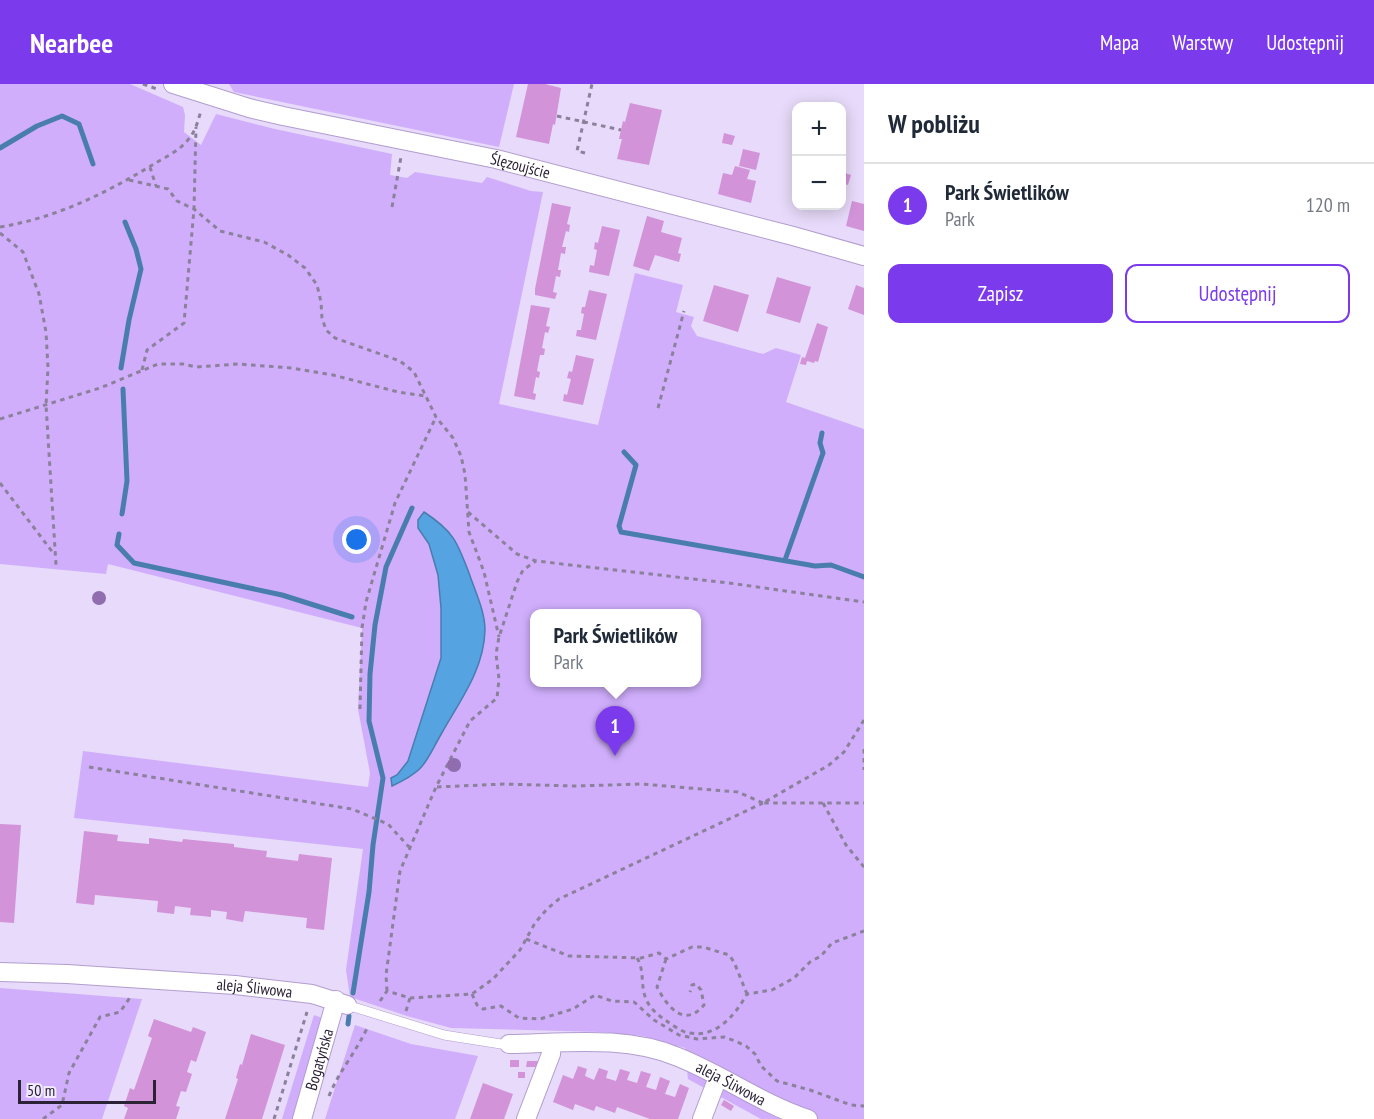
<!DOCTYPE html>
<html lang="pl">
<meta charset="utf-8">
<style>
:root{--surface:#fff;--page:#f6f6f7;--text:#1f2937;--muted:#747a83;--line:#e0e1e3;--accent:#7c3aed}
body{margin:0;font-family:"PT Sans Narrow",sans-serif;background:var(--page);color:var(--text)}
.controls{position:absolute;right:18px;top:18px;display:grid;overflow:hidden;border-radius:12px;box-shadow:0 3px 15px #0003}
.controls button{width:54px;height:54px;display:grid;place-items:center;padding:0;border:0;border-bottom:2px solid var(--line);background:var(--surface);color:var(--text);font:30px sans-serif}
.scale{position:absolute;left:18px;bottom:15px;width:138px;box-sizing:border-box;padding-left:6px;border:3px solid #2b2236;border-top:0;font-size:16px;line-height:21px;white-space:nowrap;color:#2b2236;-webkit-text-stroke:4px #f2eaff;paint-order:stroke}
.you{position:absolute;left:357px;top:456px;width:21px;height:21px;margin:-15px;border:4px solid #fff;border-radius:50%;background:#1a73e8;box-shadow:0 0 0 9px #1a73e833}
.badge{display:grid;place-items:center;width:39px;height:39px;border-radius:50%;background:var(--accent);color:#fff;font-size:20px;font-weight:700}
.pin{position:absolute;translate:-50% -50px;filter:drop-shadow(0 2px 3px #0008)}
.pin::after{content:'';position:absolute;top:32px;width:21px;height:18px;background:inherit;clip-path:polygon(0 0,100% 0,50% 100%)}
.popup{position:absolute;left:530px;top:525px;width:171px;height:78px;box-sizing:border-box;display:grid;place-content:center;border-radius:12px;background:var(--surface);filter:drop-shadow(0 2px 4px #0005);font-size:20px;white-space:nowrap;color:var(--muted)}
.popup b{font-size:22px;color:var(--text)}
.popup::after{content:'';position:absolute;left:50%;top:100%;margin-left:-12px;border:12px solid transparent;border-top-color:var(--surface)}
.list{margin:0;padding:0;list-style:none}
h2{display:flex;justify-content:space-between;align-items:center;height:78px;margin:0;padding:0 24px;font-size:26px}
h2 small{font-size:20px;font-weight:400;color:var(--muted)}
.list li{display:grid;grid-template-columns:39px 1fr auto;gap:18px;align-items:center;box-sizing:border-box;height:84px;padding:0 24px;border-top:2px solid var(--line)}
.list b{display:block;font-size:22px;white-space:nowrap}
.list p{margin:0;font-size:20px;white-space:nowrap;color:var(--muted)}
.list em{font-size:20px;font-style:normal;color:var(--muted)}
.actions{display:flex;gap:12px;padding:18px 24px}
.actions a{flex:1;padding:14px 0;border:2px solid var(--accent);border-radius:12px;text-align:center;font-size:21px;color:var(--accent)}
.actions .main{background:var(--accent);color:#fff}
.map{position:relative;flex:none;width:864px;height:1035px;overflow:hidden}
header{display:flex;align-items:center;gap:36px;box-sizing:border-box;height:84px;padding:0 30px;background:var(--accent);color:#fff}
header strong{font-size:28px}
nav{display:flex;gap:33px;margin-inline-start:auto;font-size:21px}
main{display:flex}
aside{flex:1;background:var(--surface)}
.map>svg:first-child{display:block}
.green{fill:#d0aefc;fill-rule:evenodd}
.water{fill:#55a4e1;stroke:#487dae;stroke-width:1.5}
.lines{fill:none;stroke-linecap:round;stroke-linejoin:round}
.stream{stroke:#487dae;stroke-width:5}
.building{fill:#d293d8}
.lane-casing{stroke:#b29dcf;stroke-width:10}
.street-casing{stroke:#b29dcf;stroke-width:20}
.path{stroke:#8c819b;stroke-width:3;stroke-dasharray:4.5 4.5;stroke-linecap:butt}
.lane{stroke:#fff;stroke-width:9}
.street{stroke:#fff;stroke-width:18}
.tree{fill:#8f6daf}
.labels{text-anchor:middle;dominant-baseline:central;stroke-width:4.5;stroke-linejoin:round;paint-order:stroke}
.street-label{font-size:16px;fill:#2b2236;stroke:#f2eaff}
</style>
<header>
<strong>Nearbee</strong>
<nav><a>Mapa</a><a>Warstwy</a><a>Udostępnij</a></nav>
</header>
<main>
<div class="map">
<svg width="864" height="1035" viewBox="0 0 864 1035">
<rect width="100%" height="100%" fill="#e7dafa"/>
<!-- green -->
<path class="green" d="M0 0H130L183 23 185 31 184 48 201 61 216 30 275 45 392 70 390 91 407 94 415 88 482 99 487 93 531 107 543 108 499 320 598 341 635 189 683 201 676 228 694 233 691 242 697 252 763 270 776 264 801 271 786 318 864 345V1035H761L688 995 685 964 643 952 599 948 451 944 407 932 350 913 346 886 363 765 74 734 83 667 368 703 370 689 358 625 362 544 108 480 106 490 0 480ZM534 530H696V598H534Z
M229 0H514L499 63 234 8Z
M0 904 142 915 102 1035H0Z
M314 931 325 935 294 1035H282Z
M355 941 411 960 478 972 455 1035H325Z"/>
<!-- water -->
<path class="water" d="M424 428C453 447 457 457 469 489 475 507 485 527 485 546 484 585 461 615 443 647 424 679 428 685 392 702L391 694 397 691 408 677 441 574V524L438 491 429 460 418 444V436Z"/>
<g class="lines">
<!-- stream -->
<path class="stream" d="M0 64 37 42 62 32 79 40 93 80
M121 284 129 236 141 185 136 165 125 138
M624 368 636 381 619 442 621 448 815 482 831 481 864 493
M122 430 127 397 123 305
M119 450 117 461 134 479 282 511 352 533
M785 476 823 369 820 359 822 349
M353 909 369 808 373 761 383 694 369 637 370 590 375 541 386 483 412 424
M348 940 349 932"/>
</g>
<!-- building -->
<path class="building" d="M528 0H545L561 4 555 41 553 40 549 60 516 53Z
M630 19 662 26 649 81 617 75 622 55H619L623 37 625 38Z
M724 49 735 52 732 61 722 59Z
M743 65 760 69 756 86 739 82Z
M735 82 750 86 747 95 756 97 751 119 718 110 723 89 732 91Z
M842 88 851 91 848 101 842 99Z
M852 117 864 120V147L846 142Z
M552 119 571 123 567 140 570 141 569 148 566 147 562 163H566L565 170 561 169 558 186H561L560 193 556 192 553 208 557 209 555 215 535 211V205Z
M647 132 664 137 661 148 682 154 678 169 681 170 679 178 655 171 649 187 633 182Z
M602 142 620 146 609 192 589 188 590 181 594 182 597 166 594 165 595 158 598 159Z
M777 193 811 203 800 239 766 229Z
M714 201 749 211 738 248 703 237Z
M856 201 864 204V231L848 225Z
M589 206 607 210 596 256 576 252 577 246H581L584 230 581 229 582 223H585Z
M531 221 550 224 546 242 550 243 548 249 545 248 542 264 545 265 544 271H540L537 287 540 288 539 294 536 293 533 309 536 310 535 316 514 312Z
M817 239 828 243 818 278 815 277 814 279 807 277 806 281 800 280 802 273 805 274Z
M576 271 594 275 583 321 563 317 564 310 567 311 571 295 567 294 569 287 572 288Z
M0 740 21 741 14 839 0 838Z
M84 747 118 751 117 757 149 760V754L182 758 183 755 234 760V763L267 767 266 773 298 777 299 770 332 774 324 846 306 844 307 834 245 827 243 838 226 835 227 828 211 826V833L202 832 190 831 191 824 175 822 174 830 157 828 158 817 95 811 94 821 76 819Z
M154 935 191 948 193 943 206 948 196 978 191 976 187 988 192 990 186 1008 181 1007 176 1022 180 1023 176 1035H124L128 1024 124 1022 130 1004 134 1006 152 954 148 952Z
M251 950 285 961 262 1035H225L238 995 236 994 240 980 242 981Z
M510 976H519V983H510Z
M527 977H538L537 983H526Z
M578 982 587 985 585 992 594 996 599 984 608 987 606 994 616 997 620 985 630 988 627 996 637 999 641 987 651 990 646 1003 656 1006 660 993 670 997 665 1010 675 1013 680 1000 689 1004 678 1035H650L617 1023 615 1029 596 1022 594 1027 575 1020 573 1026 553 1018 563 991 573 995Z
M518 988H525V994H518Z
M483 999 513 1010 504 1035H470Z
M724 1016 734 1022 731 1027 721 1021Z"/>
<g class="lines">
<defs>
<path id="lane" d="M347 921 444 951 501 960"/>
<g id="street">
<path id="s1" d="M173 0 249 24 283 32 496 75 793 152 864 172"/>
<path id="s2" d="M0 888 67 890 235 901 312 910 347 921"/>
<path id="s3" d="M509 960C565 959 626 951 678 973 723 991 762 1020 808 1035"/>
<path id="s4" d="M302 1035 336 916"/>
<path d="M526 1035 551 970 552 959"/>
<path d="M702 1035 718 993"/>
</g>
</defs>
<!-- lane casing -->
<use href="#lane" class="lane-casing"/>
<!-- street casing -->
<use href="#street" class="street-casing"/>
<!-- path -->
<path class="path" d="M143 0 157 5
M557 32 621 46
M585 69 577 67 592 0
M150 83 156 102
M129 96 168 105 177 117 194 125 220 147 264 158 288 171 305 184 317 201 321 218 322 234 326 246 335 254 400 277 414 288 436 333 453 354 461 372 465 390 469 448 484 488 499 553
M392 123 401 73
M0 143C55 134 102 111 149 83 163 74 181 67 190 53 196 46 198 36 201 27
M0 149 23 168 39 210 46 248 48 284 46 321 56 481
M142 286 147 266 184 239 194 125 196 43
M658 324 684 227
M0 335 100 304 158 280H183L196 283 238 280 292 284 333 291 398 308 425 312
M0 399 54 470
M468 428 517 470 536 477 729 499 864 518
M360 625 362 544 366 518 395 419 436 333
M864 636 844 668 829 681 763 719H864
M864 665V686
M89 683 352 725 388 740 409 763
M437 703 504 700 576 702 642 700 738 708 763 719
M823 719 846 761 864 783
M526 855 569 872 641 874 659 869 666 875 692 863H703L729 871 734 878 747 910
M637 874C645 887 640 901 646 915 650 925 659 932 668 938 674 942 682 948 689 949 717 954 735 931 747 910L772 906 794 894 810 878 821 872 832 859 864 847
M666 875 657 903C667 922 684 945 704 921L701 906 696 900 692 901 690 908
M387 907 386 891 400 787 436 703 470 637 497 614 499 595 496 570 499 553 517 498 523 486 536 477
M472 910 477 921 483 925 501 922 519 934 540 935 573 925 595 911 612 917 634 918 654 936 679 951 697 955 724 953 735 957 746 962 755 970 761 982 777 997 810 1006 851 1021 864 1022
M380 917 387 907 410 914 472 910 493 895 520 866 535 839 547 825 559 815 763 719
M406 927 410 914
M329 1012C339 987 357 967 368 942
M43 1035 62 1021 69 989 100 933 120 928 131 912
M274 1035 307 928"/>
<!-- lane -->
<use href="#lane" class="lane"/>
<!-- street -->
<use href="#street" class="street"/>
</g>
<!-- trees -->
<g class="tree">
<circle cx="99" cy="514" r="7"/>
<circle cx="454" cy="681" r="7"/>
</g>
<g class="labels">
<!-- street labels -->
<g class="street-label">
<text stroke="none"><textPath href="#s1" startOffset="357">Ślęzoujście</textPath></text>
<text stroke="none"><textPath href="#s2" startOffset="255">aleja Śliwowa</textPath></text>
<text stroke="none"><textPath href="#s4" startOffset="62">Bogatyńska</textPath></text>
<text stroke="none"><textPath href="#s3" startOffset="230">aleja Śliwowa</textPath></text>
</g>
</g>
</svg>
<div class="controls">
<button>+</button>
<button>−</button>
</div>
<div class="scale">50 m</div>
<div class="you"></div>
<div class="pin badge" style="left:615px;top:672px">1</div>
<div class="popup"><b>Park Świetlików</b>Park</div>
</div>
<aside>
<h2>W pobliżu<small></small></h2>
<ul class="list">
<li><span class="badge">1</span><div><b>Park Świetlików</b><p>Park</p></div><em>120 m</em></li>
</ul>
<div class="actions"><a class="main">Zapisz</a><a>Udostępnij</a></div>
</aside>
</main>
